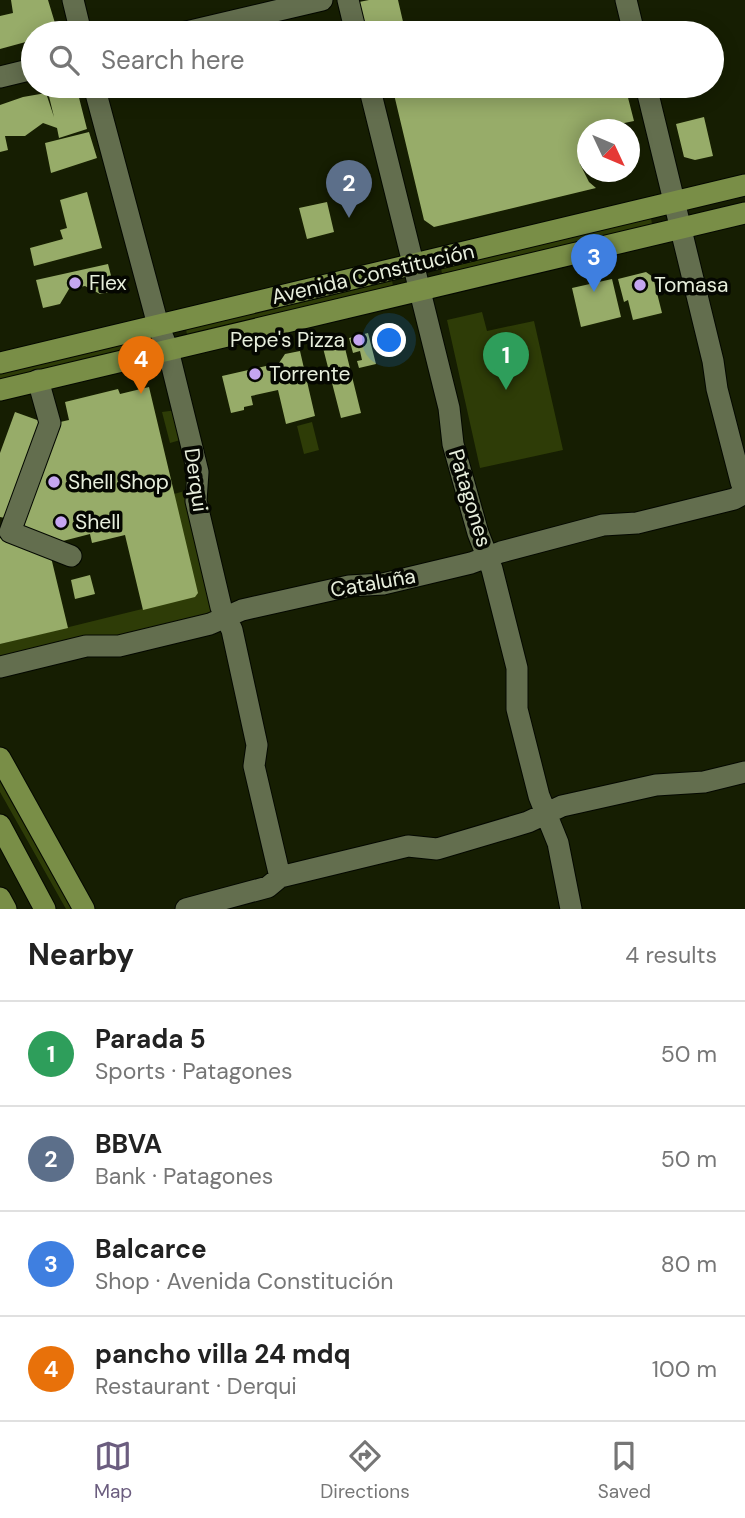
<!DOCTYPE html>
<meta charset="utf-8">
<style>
:root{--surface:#fff;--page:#f6f6f6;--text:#222;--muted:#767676;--line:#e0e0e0;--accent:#6b5d7f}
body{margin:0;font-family:"DM Sans",sans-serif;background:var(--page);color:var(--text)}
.compass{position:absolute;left:577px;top:119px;width:63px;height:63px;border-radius:50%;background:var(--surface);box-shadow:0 4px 18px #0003;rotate:134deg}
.you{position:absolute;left:390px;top:341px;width:24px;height:24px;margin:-18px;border:5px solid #fff;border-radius:50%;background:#1a73e8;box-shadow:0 0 0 10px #1a73e833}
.badge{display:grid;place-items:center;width:46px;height:46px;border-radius:50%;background:var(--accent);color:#fff;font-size:23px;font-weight:700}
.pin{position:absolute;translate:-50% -58px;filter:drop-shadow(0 2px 4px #0008)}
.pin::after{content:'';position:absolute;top:37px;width:24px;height:21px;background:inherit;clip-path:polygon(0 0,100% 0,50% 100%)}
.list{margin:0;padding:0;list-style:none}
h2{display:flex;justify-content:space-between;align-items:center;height:91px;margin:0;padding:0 28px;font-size:30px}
h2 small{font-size:23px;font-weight:400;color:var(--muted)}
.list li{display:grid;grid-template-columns:46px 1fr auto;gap:21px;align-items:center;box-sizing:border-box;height:105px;padding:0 28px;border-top:2px solid var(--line)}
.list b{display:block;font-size:26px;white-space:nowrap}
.list p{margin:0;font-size:23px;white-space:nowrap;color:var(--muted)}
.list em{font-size:23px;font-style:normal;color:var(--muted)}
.icon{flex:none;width:38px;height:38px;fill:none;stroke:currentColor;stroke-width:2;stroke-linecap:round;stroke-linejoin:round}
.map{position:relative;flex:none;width:745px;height:909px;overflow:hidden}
.search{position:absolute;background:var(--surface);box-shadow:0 4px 18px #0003;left:21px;right:21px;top:21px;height:77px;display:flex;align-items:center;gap:18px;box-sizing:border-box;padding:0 24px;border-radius:38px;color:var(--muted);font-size:26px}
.sheet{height:511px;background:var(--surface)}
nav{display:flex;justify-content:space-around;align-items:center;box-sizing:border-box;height:98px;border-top:2px solid var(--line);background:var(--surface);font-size:19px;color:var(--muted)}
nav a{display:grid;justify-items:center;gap:4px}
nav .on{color:var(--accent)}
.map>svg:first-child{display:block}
.green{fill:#2e3c07}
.building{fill:#97ac69}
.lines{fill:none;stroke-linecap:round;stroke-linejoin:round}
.minor-casing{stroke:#040800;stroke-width:23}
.major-casing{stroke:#040800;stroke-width:23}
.minor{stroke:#636e4e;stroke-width:21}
.major{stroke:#798e47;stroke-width:21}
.poi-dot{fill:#c5a6f0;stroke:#050701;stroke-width:2.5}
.labels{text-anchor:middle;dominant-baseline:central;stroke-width:7;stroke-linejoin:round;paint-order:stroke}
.street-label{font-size:21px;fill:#e7eedc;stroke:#050701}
.poi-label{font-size:21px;fill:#e7eedc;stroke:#050701;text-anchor:start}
</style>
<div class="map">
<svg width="745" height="909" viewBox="0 0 745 909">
<rect width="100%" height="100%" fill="#161e02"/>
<!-- green -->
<path class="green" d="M651 218 652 224 442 274 441 268Z
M392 280 393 286 187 335 186 329Z
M482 312 487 331 534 321 563 450 480 468 447 320Z
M133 342 135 347 0 380V374Z
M177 410 184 439 170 443 162 412Z
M312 422 319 450 304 454 297 426Z
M188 490 214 617 0 662V644L195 596 174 494Z
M0 775 76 909H66L0 792Z"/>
<!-- building -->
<path class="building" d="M11 0H48L58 33H33V40L0 49V16L13 13Z
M369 0H398L404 26 366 33 359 2Z
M59 86H76L87 129 59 138 57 128 43 123 25 136H5L8 150 0 152V105L23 97 46 93 54 117 47 88Z
M392 86H512L513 88 524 86H625L634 121 605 127 603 120 588 130 581 146 580 164 589 182 596 188 434 227 424 220Z
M704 117 713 156 695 160 684 157 676 124Z
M89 132 97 158 51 173 45 143Z
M87 192 102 248 34 266 30 248 63 239 60 230 67 228 60 200Z
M327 202 334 232 307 239 299 208Z
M108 264 115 291 100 294 85 286 69 289 60 304 43 308 36 280Z
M646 272 653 277 662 313 633 320 628 300 624 302 618 279Z
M612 279 621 317 581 327 572 288Z
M368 333 376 364 359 368 357 361 362 360 360 351 353 353 349 338Z
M343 340 361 413 341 418 322 344Z
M300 351 315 416 286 424 278 390 251 396 253 405 244 407V410L231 413 222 376 279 363 285 354Z
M149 387 198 593 195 597 143 610 125 535 92 543 90 534 59 542 23 529 39 481 5 518 0 517V453L15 412 40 421 48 456 60 422 69 420 65 402 118 389 120 394Z
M0 537 50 553 68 628 0 644Z
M90 575 95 594 75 599 71 580Z"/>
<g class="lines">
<defs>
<path id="minor" d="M73 0 81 33
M348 0 356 33
M626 0 634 33
M182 33 322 0
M0 77 33 69
M94 86 158 325 168 350 198 472 196 501 221 607 232 630 257 745 254 766 280 877
M369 86 449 408 453 444 478 533 492 569 517 668V709L539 796 558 843 571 909
M646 86 713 361 717 389 741 482 745 492
M38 380 50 423 10 532 71 556
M0 667 86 646H119L210 624 242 610 349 586 383 584 471 563 501 552 603 525 637 523 734 499 745 493
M186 909 268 887 280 877 408 846 437 849 528 822 562 806 656 785 704 782 745 772"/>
<path id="major" d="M0 363 745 185
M0 390 745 213
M0 758 84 909
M0 825 45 909
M0 898 6 909"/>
</defs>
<!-- minor casing -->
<use href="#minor" class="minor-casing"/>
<!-- major casing -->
<use href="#major" class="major-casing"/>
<!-- minor -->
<use href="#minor" class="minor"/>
<!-- major -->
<use href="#major" class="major"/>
</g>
<!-- markers -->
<g class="poi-dot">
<circle cx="75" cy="283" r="7"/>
<circle cx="640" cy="285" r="7"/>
<circle cx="359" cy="340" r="7"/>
<circle cx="255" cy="374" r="7"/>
<circle cx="54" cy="482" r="7"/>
<circle cx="61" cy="522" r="7"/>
</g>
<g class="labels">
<!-- street labels -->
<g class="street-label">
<text transform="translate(373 274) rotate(-13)">Avenida Constitución</text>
<text transform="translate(196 480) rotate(82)">Derqui</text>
<text transform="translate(470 498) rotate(73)">Patagones</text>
<text transform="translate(373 583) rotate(-10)">Cataluña</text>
</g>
<!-- poi labels -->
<g class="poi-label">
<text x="89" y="283">Flex</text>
<text x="654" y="285">Tomasa</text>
<text x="345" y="340" text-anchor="end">Pepe's Pizza</text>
<text x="269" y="374">Torrente</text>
<text x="68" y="482">Shell Shop</text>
<text x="75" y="522">Shell</text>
</g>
</g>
</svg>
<svg class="compass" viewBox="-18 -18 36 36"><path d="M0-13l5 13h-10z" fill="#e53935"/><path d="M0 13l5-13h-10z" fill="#767676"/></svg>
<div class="you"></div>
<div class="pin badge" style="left:506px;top:390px;background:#2e9e5b">1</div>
<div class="pin badge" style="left:349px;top:218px;background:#5c6f8a">2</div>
<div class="pin badge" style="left:594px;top:292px;background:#3f7fe0">3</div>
<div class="pin badge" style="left:141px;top:394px;background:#e8710a">4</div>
<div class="search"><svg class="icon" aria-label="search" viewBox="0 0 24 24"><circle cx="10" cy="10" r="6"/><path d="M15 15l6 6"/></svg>Search here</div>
</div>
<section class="sheet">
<h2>Nearby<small>4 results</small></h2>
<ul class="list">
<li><span class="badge" style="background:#2e9e5b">1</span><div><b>Parada 5</b><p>Sports · Patagones</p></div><em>50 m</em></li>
<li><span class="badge" style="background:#5c6f8a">2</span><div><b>BBVA</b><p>Bank · Patagones</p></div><em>50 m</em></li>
<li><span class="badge" style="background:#3f7fe0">3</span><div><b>Balcarce</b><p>Shop · Avenida Constitución</p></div><em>80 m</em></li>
<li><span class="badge" style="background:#e8710a">4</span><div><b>pancho villa 24 mdq</b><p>Restaurant · Derqui</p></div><em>100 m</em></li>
</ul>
</section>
<nav>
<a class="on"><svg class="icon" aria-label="map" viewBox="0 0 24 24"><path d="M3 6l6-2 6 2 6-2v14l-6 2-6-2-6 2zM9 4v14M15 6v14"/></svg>Map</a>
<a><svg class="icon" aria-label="directions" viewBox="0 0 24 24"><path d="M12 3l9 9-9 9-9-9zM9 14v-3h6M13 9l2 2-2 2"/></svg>Directions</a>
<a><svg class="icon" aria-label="saved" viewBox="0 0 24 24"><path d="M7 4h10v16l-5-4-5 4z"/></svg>Saved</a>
</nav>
